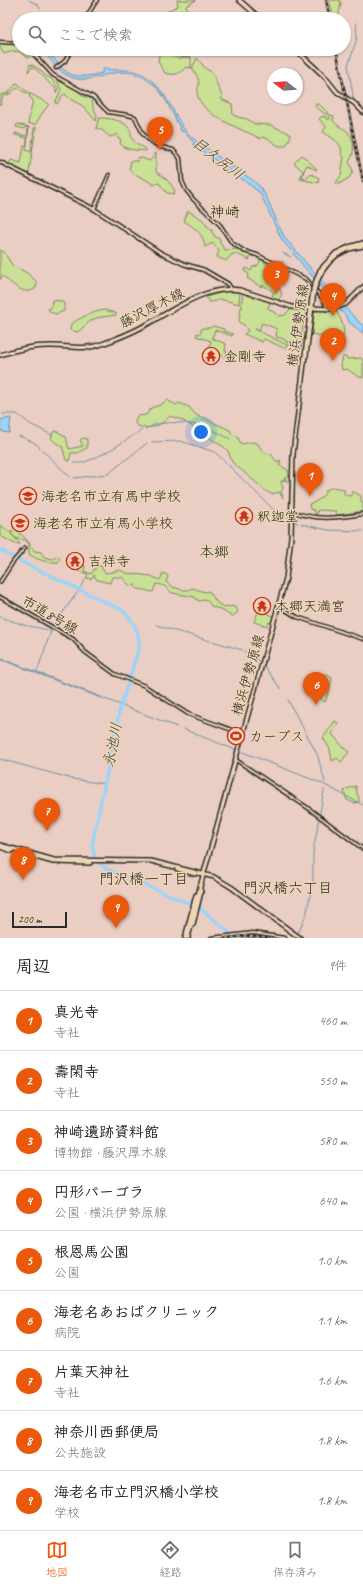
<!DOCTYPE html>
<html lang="ja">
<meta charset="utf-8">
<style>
:root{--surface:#fff;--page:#f6f6f6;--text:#222;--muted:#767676;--line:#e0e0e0;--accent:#ea580c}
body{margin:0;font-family:Caveat,"Klee One",sans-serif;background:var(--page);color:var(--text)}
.compass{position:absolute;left:267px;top:68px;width:36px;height:36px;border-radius:50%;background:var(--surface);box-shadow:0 1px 3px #0004;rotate:287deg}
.scale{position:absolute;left:12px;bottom:10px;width:55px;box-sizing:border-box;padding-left:4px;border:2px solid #2b2b2b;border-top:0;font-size:11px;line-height:14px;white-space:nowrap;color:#2b2b2b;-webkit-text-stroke:3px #edd5b5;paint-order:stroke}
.you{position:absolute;left:201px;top:432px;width:14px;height:14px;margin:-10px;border:3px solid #fff;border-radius:50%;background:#1a73e8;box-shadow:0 0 0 6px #1a73e833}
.badge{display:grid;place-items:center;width:26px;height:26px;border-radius:50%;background:var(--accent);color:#fff;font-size:13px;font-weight:700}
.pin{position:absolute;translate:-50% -33px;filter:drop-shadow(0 1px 2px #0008)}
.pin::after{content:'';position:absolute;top:21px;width:14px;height:12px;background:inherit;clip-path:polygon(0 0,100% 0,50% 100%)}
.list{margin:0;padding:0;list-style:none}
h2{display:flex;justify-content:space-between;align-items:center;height:52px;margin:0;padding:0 16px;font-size:17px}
h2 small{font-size:13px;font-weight:400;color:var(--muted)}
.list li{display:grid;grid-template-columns:26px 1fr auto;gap:12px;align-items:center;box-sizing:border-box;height:60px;padding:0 16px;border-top:1px solid var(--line)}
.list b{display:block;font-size:15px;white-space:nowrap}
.list p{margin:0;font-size:13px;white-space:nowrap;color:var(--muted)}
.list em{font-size:13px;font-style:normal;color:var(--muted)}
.icon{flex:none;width:22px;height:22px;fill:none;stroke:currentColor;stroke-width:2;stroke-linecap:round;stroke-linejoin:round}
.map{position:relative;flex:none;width:363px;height:938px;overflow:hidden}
.search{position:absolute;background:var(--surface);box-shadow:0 1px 3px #0004;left:12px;right:12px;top:12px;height:44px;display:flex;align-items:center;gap:10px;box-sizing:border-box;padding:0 14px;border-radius:22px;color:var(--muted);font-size:15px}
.sheet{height:592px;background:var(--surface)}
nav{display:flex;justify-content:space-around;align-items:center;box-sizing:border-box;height:56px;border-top:1px solid var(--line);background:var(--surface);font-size:11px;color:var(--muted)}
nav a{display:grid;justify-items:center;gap:2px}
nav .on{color:var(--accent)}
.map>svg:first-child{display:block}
.green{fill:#cae095;stroke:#7a8660}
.water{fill:#9ad4fa;stroke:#6e90a7}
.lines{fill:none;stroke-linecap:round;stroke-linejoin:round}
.stream{stroke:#6e90a7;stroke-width:1}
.river{stroke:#9ad4fa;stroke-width:3.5}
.tertiary-casing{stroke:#2b2b2b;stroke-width:5}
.secondary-casing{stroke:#2b2b2b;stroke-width:5.5}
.primary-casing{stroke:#2b2b2b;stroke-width:6}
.tertiary{stroke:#edd5b5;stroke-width:2}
.secondary{stroke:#edd5b5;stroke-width:2.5}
.primary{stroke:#edd5b5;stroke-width:3}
.rail-casing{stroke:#2b2b2b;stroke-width:2.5}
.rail{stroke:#edd5b5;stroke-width:1;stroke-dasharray:3;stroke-linecap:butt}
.primary-bridge-casing{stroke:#2b2b2b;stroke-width:6;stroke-linecap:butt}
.primary-bridge{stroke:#edd5b5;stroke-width:3}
.labels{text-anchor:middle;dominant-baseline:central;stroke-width:3;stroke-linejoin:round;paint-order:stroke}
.street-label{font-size:14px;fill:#2b2b2b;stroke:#edd5b5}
.poi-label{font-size:14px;fill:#2b2b2b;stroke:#edd5b5;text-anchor:start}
.water-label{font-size:15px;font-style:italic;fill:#3c444a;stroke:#edd5b5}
.neighbourhood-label{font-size:15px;fill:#2b2b2b;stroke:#edd5b5}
</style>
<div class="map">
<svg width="363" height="938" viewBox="0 0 363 938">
<rect width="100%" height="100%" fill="#ebcec3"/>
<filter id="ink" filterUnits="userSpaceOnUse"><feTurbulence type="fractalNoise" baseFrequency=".025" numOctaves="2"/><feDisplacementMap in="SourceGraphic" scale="8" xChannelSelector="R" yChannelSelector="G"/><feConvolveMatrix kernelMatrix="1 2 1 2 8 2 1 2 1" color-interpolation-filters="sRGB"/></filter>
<g filter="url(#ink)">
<!-- green -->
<path class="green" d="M177 0H196L186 6 188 12 183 19H167L169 10 178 6Z
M329 0H339L341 3 338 18H334Z
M0 43 15 44 19 45V49H26L31 54 28 58C26 57 25 56 23 54 18 49 10 52 4 54L0 48Z
M160 49H171L170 55 178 58 191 57V68L186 67C180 74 174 76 165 73L158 62Z
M197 58 206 69 212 72 222 96 221 99 232 104 233 115 238 117 247 119 255 124 270 125 289 133 291 136 286 146H279L268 139 262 137 261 139C243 129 206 118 198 97 196 92 199 87 199 82 198 77 195 72 192 68Z
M30 64 39 69 46 76 51 78 58 88 56 93V89C47 83 42 72 32 67L28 72Z
M58 79C64 81 71 85 76 89 81 94 82 97 90 98L92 100 93 107 97 115 96 121 83 106 70 99 65 94 62 96 57 104 55 103 61 90 57 80Z
M17 83 29 93 49 104 41 115 35 125 28 123 33 100 29 97 30 95C26 92 22 92 19 88L15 89 10 94 3 96 0 105V95L8 93Z
M316 104H319L330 115 334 116 333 120C337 127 343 127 348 132 355 139 355 155 349 162L353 171 349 178 337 185 336 183 341 175 344 157 341 155C344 143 332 138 323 132L326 127 319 119 321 117 325 116 326 119H330L328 114H325L315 106Z
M99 118C109 118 123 120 129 128 132 132 130 137 133 140 136 145 142 146 146 149V151C138 150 125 151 120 143L121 140 117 137 118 134 110 137 102 130 96 128Z
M17 124 29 127 26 150 31 152 34 128 36 127 29 172 27 174 9 164 11 160 21 163 24 146 27 145V138L15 135V133L27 136 28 128 25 127V129L16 127Z
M156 153V172C164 176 171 183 175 191L174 194 167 193 159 183 153 185 152 183 133 173 129 170 131 161H138L139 157 150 161Z
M302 155 317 169 316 170 307 165 305 168 302 177 307 178 311 174 319 178 318 183 300 179 303 171 294 163Z
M188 211 202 219 207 226 211 229 214 236 220 239V243L225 250 237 249 243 253 251 255 249 260 237 254H232L226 261 217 257 219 251 213 243 205 247C203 233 196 229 184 221Z
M0 250 4 252 12 265 27 273 37 282 36 288C23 298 12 282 2 276L1 279H0Z
M257 257 268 265 275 267H272L273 269 275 268 286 274V276L284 277V280L278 286 282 294 278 301 271 299 274 292 263 285 261 287 247 278 249 274 244 271 246 268 251 271 253 267 257 266 260 262Z
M228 291 240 292 239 304 220 299 217 301 209 302 206 297Z
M243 292 270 302 268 308 279 316 285 315 290 309 306 311 307 314 305 320H304L302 333 300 335 303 336 301 350 288 344V341L286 342 284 339 276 337 277 329 262 323 259 331 255 329 287 345 286 349 264 339 262 342 244 334 248 331 244 325 239 322 241 307H243L241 305Z
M52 300 61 301 64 303V311L56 314 50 312 48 309 51 308Z
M104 310 116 313V315L96 318 89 322 78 332 70 330 71 324C81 317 93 312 104 310Z
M331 310 336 311C344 323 346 333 341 346L328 335 325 339 322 336 312 334 314 312 315 311Z
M213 326 224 329 223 331 233 334 232 336 215 330 212 338 226 344 225 351H227L225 357 208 351 211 341 196 336 197 333 200 334 202 328H210Z
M343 357H346L347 359 361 358 363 360V378L357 376 347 369 342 370 341 364Z
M167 400 176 405 179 403 189 407 196 415 230 430 232 434 237 436 241 444 254 442 258 444 263 452 271 454 277 462 280 460 281 461 279 465 288 470 289 481H286L285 477V480L281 481 283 489 281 491 283 498 279 492 272 494 267 492 232 462 228 451 224 447 182 420 170 416C162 426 147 431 136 425L135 423 137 416 146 415 151 408 160 405Z
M57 431 66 437 69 449 83 446 80 440 83 438 87 439V448L77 453H71L69 461 66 460 62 446 56 443 51 438 53 432Z
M333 487 344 489V494L348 496 352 495V491L361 496V502L363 501V511L338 515 336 514V511L318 510 316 516 314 510 310 509 309 504C315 503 325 497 326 490Z
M0 525C7 529 15 537 20 544H15L0 536Z
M11 531C23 532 29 542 34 551L41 552 44 557 53 559 58 556 60 559 58 562C48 563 37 560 29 554V544L25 540C19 539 12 539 11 531Z
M80 560 85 566 84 571 91 574 97 566H101L104 572 107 573 120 570 126 573 151 576 160 580 163 573H164L168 576 166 582 173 587 182 590H188L192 588 205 592 209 591 217 603 224 607 226 606 230 607 232 606 236 608 238 612 233 616H231L220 609 212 607 206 599 200 601 197 600 195 597C188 595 180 595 173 593 166 591 169 585 156 584L153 592 135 588V585H134L130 586 122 577H112L110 583 97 580 94 575 91 579 86 578 88 574 78 571Z
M261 604 268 608V614L273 616 271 623 269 622 267 626 254 622Z
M327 675 332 678 329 691 325 702C314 695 316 686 323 676Z
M335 721 338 723 332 734 344 748 349 752 341 762 337 758 332 761 330 749 323 738Z
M356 786V790L359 799V802L354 803 347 800 344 791 346 789Z"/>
<!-- water -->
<path class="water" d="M42 49H46C66 74 69 81 102 73L103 69C108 68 110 70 115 70 150 67 162 90 177 117 181 124 185 132 191 137 204 147 220 158 235 168 244 175 257 181 263 191 272 206 276 223 285 238L335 297 363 326V333L350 323 345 315 332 302 331 299 282 240 260 193 250 185 193 144 194 143 183 131 182 132C175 119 164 93 154 85 117 53 94 93 65 74 56 68 49 58 42 49Z
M11 418 9 433 3 432 2 430 0 432V420Z
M0 658 101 697V698L0 659Z"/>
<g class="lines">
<!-- stream -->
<path class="stream" d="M29 0 38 5 40 9
M35 19 36 14
M354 101 348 66 357 38 356 23
M356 107 363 116
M283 253 291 257
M273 260 284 262
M3 414H17L30 424 52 435
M145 429C149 428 153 425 157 424 183 420 207 425 230 439
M19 436 35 443 70 477
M152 442 180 441 215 452 280 516 286 519
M74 463C90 466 127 439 142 430
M74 478 108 474 147 443
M295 522 298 523
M301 524 328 530 363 531
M81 587 85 580
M78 592 80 589
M0 617 27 626
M156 625 182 633
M29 626 53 631
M53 626 77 593
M184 633 210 641
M212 641 242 650
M83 648 110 668 118 674 130 677
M244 651 262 663 281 689
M37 672 51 631
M100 697 177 727
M288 700 317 754 325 782
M183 729 236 750
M240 751 321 783 363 805
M0 759 73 779 104 784
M298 934 307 912 313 879V852L324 790"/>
<!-- river -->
<path class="river" d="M0 550 28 565 122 610 129 617 136 628 139 639V647L120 709 92 845 95 858 105 868 200 908 236 938"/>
<defs>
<path id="tertiary" d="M85 19 97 0
M0 42 19 43
M29 49 53 75 93 97 108 112 128 115 135 117 143 134 149 140 158 146 173 150 180 158 182 181 186 190 193 199 220 225 232 243 244 251 257 255 306 279 324 300 327 309
M56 68 65 61 72 49
M94 209 109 175
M291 511C318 521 335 518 363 514
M0 582 13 562 25 548
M0 597 73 639 85 652 115 674 145 686 188 714 243 734
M279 606 297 617 363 639
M236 760 308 808 363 849
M211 938 253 933 285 938"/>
<path id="secondary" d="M0 162 94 209 161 253 184 264 204 270 228 284 231 289"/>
<path id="primary" d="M239 0 261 19
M295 49 325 77 337 92 354 103 363 112
M336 253 349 247 363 243
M337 255 349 249 363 246
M0 355C15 350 31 346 48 346 66 345 84 351 102 344 116 339 131 333 144 326 172 311 207 284 240 290L292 307 332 309 346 304 363 287
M306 356 314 291
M0 845 54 860 151 861 214 877 231 887 300 938
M0 847 12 851
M25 854 53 862 90 863
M177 869 195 874
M193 924 201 892 200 889
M185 938 196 895
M188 938 200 887 286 578 291 537 293 454 313 289"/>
</defs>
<!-- tertiary casing -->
<use href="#tertiary" class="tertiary-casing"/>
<!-- secondary casing -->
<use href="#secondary" class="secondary-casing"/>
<!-- primary casing -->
<use href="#primary" class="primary-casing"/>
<!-- tertiary -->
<use href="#tertiary" class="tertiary"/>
<!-- secondary -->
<use href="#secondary" class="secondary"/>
<!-- primary -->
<use href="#primary" class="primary"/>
<defs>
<path id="rail" d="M326 0 330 19
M336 49 363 181
M226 938 246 936 269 938"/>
</defs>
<!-- rail casing -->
<use href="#rail" class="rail-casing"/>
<!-- rail -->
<use href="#rail" class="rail"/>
<defs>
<path id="primary-bridge" d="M313 289 320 270 336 253
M314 291C318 276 325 264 337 255"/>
</defs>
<!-- primary-bridge casing -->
<use href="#primary-bridge" class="primary-bridge-casing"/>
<!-- primary-bridge -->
<use href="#primary-bridge" class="primary-bridge"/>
</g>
</g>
<!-- icons -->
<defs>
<symbol id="temple-ring" viewBox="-11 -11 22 22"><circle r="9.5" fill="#edd5b5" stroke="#c8321e" stroke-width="1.5"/><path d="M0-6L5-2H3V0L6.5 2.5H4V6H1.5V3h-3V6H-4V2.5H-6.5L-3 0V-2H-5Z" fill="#c8321e"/></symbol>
<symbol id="school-ring" viewBox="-11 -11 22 22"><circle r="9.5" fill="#edd5b5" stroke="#c8321e" stroke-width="1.5"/><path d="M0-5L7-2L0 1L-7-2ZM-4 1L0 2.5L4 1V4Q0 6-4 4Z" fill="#c8321e"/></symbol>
<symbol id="stadium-ring" viewBox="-11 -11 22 22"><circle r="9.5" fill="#edd5b5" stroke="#c8321e" stroke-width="1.5"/><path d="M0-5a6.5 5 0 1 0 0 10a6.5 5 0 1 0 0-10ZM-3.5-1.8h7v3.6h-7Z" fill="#c8321e"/></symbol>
</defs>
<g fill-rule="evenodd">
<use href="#temple-ring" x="201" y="346" width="20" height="20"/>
<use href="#school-ring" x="18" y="486" width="20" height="20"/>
<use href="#temple-ring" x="234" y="506" width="20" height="20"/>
<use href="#school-ring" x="10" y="513" width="20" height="20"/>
<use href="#temple-ring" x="65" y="551" width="20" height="20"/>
<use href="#temple-ring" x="252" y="596" width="20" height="20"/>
<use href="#stadium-ring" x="226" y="726" width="20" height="20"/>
</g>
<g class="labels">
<!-- street labels -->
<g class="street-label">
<text transform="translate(152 308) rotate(-27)">藤沢厚木線</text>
<text transform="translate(298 325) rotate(-82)">横浜伊勢原線</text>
<text transform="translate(50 615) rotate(30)">市道8号線</text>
<text transform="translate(248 675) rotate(-74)">横浜伊勢原線</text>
</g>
<!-- poi labels -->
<g class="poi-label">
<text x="224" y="356">金剛寺</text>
<text x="41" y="496">海老名市立有馬中学校</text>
<text x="257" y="516">釈迦堂</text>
<text x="33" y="523">海老名市立有馬小学校</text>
<text x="88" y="561">吉祥寺</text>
<text x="275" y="606">本郷天満宮</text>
<text x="249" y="736">カーブス</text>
</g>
<!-- water labels -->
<g class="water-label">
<text transform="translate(218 159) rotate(37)">目久尻川</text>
<text transform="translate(113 745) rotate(-79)">永池川</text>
</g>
<!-- neighbourhood labels -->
<g class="neighbourhood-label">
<text x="225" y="212">神崎</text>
<text x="214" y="552">本郷</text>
<text x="144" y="879">門沢橋一丁目</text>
<text x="288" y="888">門沢橋六丁目</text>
</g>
</g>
</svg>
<svg class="compass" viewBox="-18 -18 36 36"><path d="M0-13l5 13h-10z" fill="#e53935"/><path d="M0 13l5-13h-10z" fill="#767676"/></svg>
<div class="scale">200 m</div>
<div class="you"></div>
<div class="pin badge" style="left:310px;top:496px">1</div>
<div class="pin badge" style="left:333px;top:361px">2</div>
<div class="pin badge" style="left:276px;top:294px">3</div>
<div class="pin badge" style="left:333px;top:316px">4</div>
<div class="pin badge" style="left:160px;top:150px">5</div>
<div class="pin badge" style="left:316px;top:705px">6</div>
<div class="pin badge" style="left:47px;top:831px">7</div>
<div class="pin badge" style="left:23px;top:880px">8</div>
<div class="pin badge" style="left:116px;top:928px">9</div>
<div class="search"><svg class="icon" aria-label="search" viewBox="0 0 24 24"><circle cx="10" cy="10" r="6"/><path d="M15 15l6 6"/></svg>ここで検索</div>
</div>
<section class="sheet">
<h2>周辺<small>9件</small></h2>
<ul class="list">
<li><span class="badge">1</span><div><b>真光寺</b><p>寺社</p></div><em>460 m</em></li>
<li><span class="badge">2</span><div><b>壽閑寺</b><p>寺社</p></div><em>550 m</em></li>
<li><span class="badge">3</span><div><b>神崎遺跡資料館</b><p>博物館 · 藤沢厚木線</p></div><em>580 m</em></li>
<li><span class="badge">4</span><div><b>円形パーゴラ</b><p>公園 · 横浜伊勢原線</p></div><em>640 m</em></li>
<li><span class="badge">5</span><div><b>根恩馬公園</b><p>公園</p></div><em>1.0 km</em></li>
<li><span class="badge">6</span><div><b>海老名あおばクリニック</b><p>病院</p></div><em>1.1 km</em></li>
<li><span class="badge">7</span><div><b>片葉天神社</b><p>寺社</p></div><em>1.6 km</em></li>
<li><span class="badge">8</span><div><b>神奈川西郵便局</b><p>公共施設</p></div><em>1.8 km</em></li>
<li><span class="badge">9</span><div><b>海老名市立門沢橋小学校</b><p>学校</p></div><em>1.8 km</em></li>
</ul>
</section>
<nav>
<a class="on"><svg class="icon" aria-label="map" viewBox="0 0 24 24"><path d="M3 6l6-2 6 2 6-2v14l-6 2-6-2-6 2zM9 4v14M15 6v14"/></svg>地図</a>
<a><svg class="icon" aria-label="directions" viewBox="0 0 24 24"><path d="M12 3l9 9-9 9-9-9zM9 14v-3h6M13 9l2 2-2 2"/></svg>経路</a>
<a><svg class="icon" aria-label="saved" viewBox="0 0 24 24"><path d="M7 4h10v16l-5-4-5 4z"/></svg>保存済み</a>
</nav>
